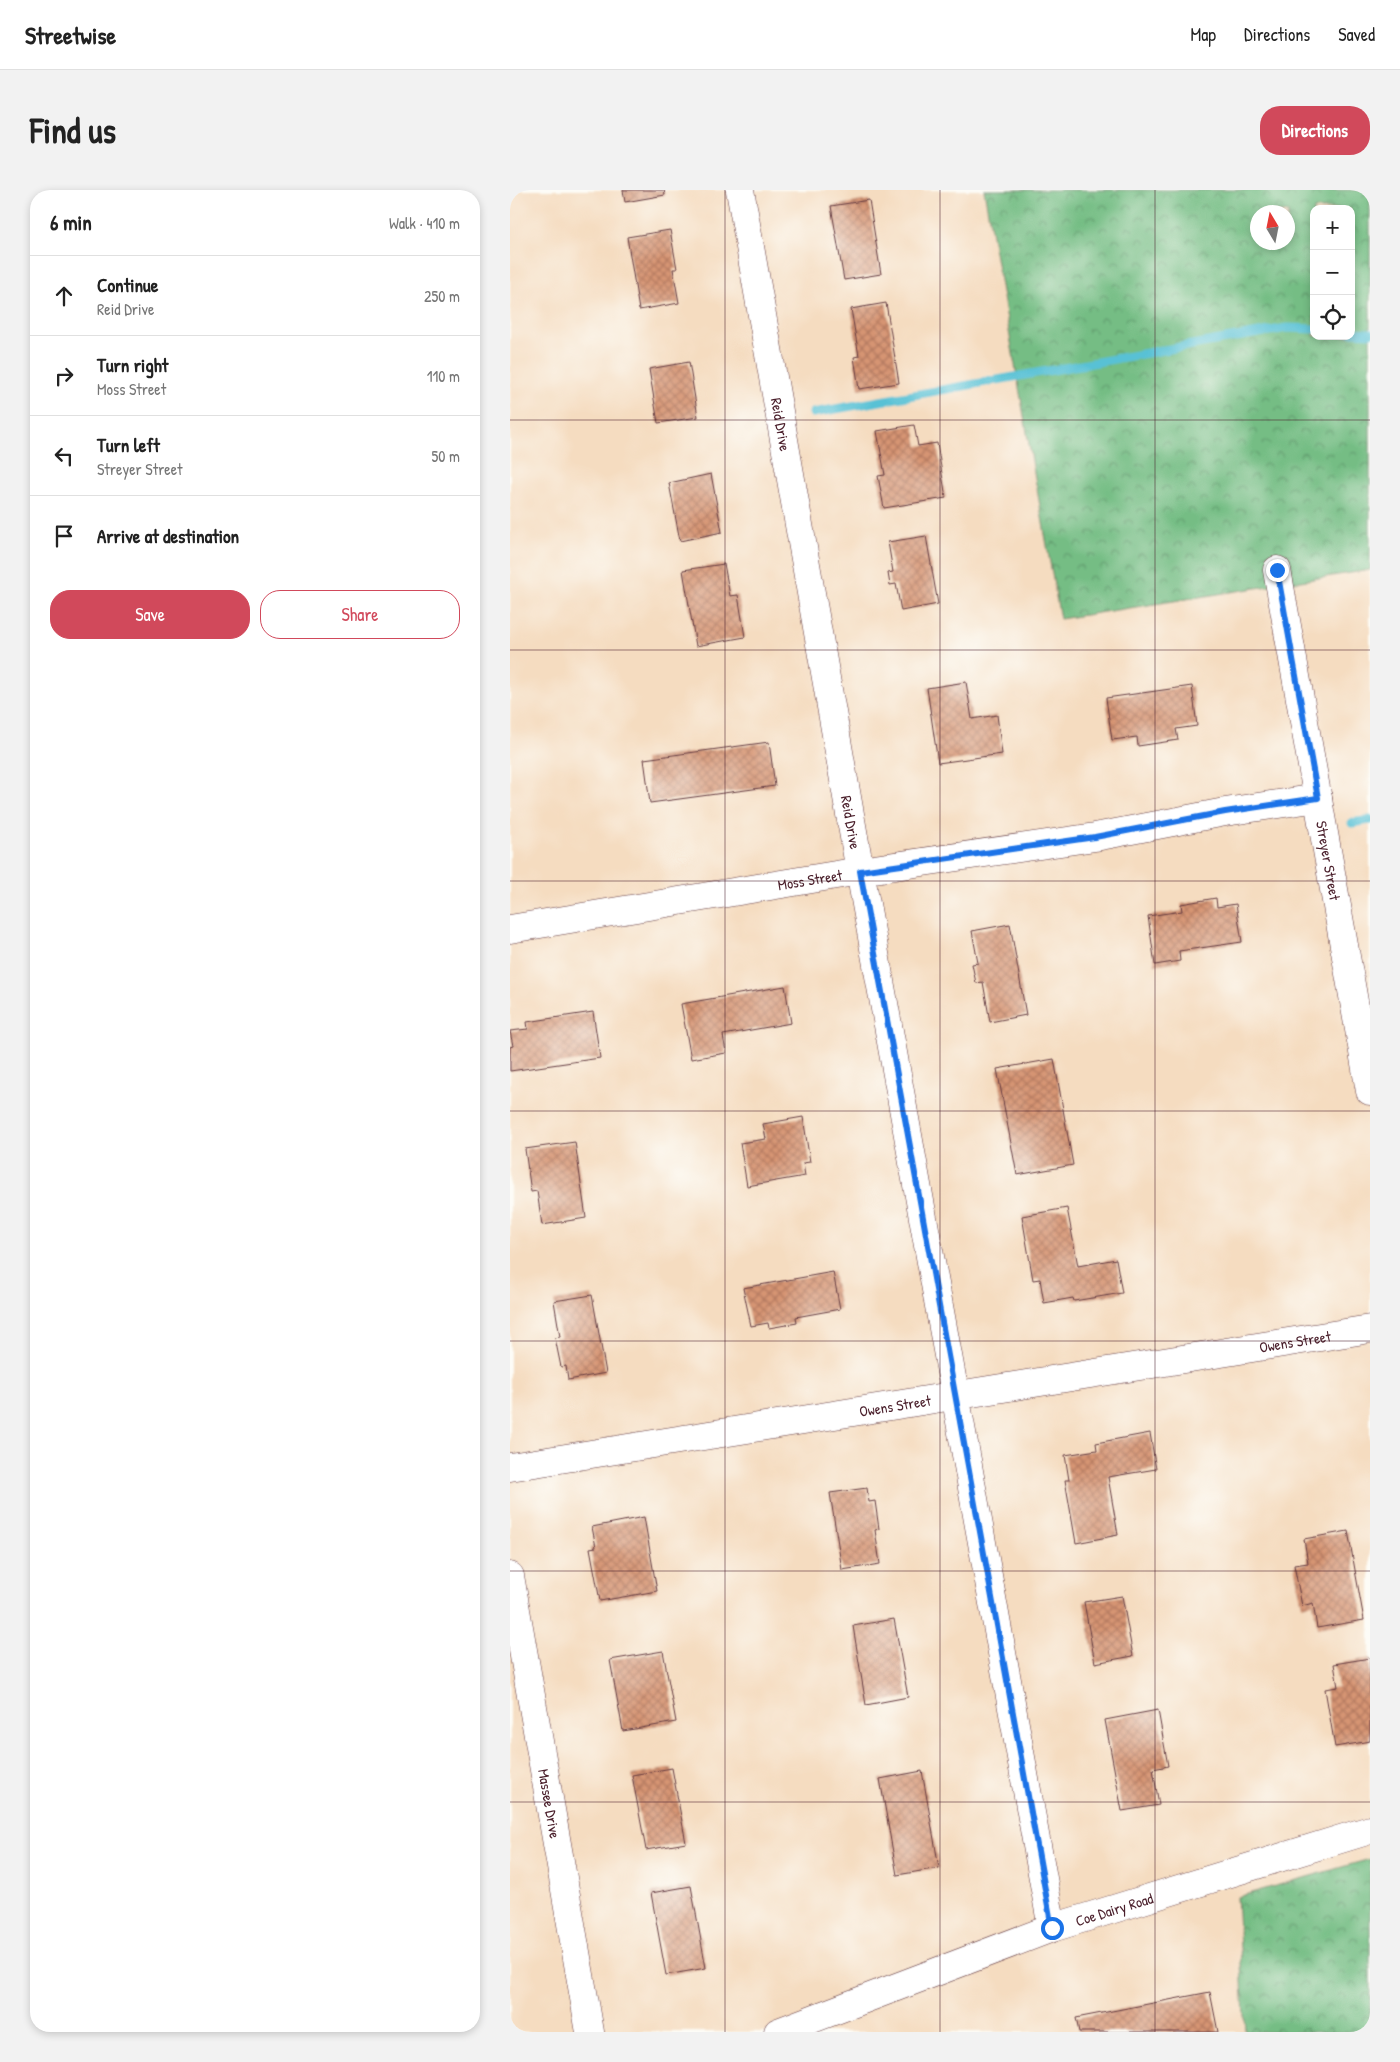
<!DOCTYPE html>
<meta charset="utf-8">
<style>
:root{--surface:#fff;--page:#f2f2f2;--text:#222;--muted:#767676;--line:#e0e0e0;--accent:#d1495b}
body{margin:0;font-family:"Patrick Hand",sans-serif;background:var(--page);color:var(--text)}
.controls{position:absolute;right:15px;top:15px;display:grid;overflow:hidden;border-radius:10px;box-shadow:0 2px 8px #0003}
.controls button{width:45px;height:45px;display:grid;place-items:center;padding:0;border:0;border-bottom:1px solid var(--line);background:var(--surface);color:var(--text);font:25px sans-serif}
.compass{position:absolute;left:740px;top:15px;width:45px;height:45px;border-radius:50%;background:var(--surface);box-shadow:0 2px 8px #0003;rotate:350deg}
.stop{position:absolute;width:15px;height:15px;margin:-11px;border:4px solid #1a73e8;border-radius:50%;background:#fff}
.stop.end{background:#1a73e8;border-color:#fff;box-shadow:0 1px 5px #0008}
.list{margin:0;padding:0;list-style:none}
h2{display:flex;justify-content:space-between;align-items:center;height:65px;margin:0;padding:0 20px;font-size:21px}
h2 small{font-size:16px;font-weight:400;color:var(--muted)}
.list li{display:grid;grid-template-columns:32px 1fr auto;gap:15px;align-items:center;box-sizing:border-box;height:80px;padding:0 20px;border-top:1px solid var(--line)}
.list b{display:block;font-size:19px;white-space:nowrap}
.list p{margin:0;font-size:16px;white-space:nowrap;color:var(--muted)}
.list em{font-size:16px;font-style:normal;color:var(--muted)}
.actions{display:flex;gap:10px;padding:15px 20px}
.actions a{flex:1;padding:11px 0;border:1px solid var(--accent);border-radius:20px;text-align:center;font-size:18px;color:var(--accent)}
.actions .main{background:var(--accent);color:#fff}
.icon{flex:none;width:28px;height:28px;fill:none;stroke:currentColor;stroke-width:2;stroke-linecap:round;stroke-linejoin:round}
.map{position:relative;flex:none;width:860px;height:1842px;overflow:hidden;border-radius:20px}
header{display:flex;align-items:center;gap:30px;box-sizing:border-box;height:70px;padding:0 25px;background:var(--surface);border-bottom:1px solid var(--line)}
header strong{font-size:24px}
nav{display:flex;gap:28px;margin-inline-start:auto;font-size:18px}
.intro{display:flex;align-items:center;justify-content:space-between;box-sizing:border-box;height:120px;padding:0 30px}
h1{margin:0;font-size:35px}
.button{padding:12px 22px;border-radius:20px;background:var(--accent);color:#fff;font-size:18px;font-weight:700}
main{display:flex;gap:30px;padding:0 30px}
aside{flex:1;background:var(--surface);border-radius:20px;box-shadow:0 2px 8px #0003}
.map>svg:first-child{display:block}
.forest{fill:url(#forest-crowns);stroke:#5f6e58;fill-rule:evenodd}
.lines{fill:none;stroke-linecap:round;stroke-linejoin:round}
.stream{stroke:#59c1d5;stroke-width:9}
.building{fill:url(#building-cross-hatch)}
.street-casing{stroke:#643b41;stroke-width:29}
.street{stroke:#fff;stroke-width:28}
.route{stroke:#1a73e8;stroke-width:6}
.grid{fill:none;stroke:#4a1f2b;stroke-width:1;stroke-opacity:0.55}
.labels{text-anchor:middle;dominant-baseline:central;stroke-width:5;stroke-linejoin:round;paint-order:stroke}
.street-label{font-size:15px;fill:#4a1f2b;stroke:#fdfcf7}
</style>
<header>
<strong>Streetwise</strong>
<nav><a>Map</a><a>Directions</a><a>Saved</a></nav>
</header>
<div class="intro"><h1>Find us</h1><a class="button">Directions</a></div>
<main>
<aside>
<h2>6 min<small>Walk · 410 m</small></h2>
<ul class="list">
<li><svg class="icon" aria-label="ahead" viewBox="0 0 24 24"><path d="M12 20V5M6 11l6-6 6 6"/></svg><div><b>Continue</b><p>Reid Drive</p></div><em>250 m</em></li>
<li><svg class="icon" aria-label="right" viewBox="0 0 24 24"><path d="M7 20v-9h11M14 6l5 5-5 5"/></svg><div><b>Turn right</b><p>Moss Street</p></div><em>110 m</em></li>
<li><svg class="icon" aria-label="left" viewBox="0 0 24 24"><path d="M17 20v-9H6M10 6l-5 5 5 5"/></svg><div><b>Turn left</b><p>Streyer Street</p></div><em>50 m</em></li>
<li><svg class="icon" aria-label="arrive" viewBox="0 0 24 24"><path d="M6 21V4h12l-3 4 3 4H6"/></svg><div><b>Arrive at destination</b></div></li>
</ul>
<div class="actions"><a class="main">Save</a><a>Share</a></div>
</aside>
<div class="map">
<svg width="860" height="1842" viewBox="0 0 860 1842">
<defs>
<pattern id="forest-crowns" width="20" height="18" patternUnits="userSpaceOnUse" patternTransform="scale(1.25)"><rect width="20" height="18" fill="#74bd84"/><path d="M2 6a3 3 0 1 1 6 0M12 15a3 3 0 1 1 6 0" fill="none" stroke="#61996c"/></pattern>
<pattern id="building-cross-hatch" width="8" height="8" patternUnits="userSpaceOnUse" patternTransform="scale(1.25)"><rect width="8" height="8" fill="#d69473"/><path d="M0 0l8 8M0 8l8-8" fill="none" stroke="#b0785f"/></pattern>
</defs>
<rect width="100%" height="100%" fill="#fdfcf7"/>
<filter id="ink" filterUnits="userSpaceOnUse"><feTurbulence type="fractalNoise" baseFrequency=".02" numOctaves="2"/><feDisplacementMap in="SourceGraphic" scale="10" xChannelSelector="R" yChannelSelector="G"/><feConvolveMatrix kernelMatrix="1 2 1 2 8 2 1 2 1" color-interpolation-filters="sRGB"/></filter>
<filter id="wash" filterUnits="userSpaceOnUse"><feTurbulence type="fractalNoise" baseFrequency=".0096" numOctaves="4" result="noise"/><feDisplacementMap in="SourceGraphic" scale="20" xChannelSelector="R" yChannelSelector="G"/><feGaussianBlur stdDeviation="1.12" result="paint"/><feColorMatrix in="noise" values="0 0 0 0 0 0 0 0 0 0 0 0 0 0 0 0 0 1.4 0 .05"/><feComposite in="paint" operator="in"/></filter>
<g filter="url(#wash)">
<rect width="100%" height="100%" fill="#f5dcc0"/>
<!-- forest -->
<path class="forest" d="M474 0H860V380L550 429ZM804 19H841V146H804ZM748 22H778V52H748Z
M860 1669V1842H735L727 1707Z"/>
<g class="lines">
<!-- stream -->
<path class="stream" d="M841 142 860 143
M303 223 777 138 804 139
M842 633 860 630"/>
</g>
<g id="blocks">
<!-- building -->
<path class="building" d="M113 0H154L155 5 115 12Z
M359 10 371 84 334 90 321 16Z
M160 40 167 79H163L169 113 129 120 117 47Z
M376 113 389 193 349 199 344 167 349 166 341 119Z
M179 172 188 227 148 233 139 179Z
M404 235 408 256 427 253 436 308 374 318 368 286 375 285 367 241Z
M201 284 212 342 170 351 159 293Z
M416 346 428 414 391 421 386 394 380 395 378 383 383 382 378 352Z
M214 374 220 406 228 405 235 447 186 456 173 380Z
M456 492 462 529 487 525 492 564 428 573 417 498Z
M682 496 687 536 666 539 668 550 628 556 627 547 602 550 596 508Z
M259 552 265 596 140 613 134 569Z
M706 708 707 717 726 714 732 752 669 761 670 771 645 775 638 726 672 721 671 714Z
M500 734 516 825 480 832 473 792 466 793 462 774 468 773 462 741Z
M275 796 281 833 213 845 216 863 181 869 171 814Z
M83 822 90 868 0 881V857L3 856 0 841 18 839 17 832Z
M544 869 563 975 507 985 487 879Z
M293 927 300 972 293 973 295 986 237 996 230 953 256 949 253 934Z
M65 952 76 1028 32 1035 27 1001 21 1002 15 959Z
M557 1018 568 1076 606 1069 612 1103 564 1111 563 1108 534 1113 530 1089 523 1090 512 1026Z
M323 1082 330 1119 286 1127 287 1133 259 1138 258 1133 241 1136 233 1098Z
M82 1105 96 1183 58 1190 56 1176 51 1177 45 1148 50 1147 44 1111Z
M640 1243 646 1279 598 1287 608 1345 566 1353 555 1290H559L555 1265 587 1260 586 1253Z
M357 1298 359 1312 365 1311 369 1339 365 1340 370 1374 332 1380 320 1303Z
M134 1327 147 1401 90 1411 80 1358 86 1357 82 1337Z
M838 1341 854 1430 807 1438 803 1413 792 1416 784 1375 798 1373 794 1349Z
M612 1406 623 1466 585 1473 574 1412Z
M384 1429 398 1507 356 1515 343 1436Z
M153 1461 166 1532 113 1541 100 1470Z
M860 1468V1551L825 1557 815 1499 828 1497 824 1474Z
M648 1520 658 1576 643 1579 649 1615 612 1621 595 1530Z
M162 1578 176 1653 136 1660 122 1585Z
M412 1581 429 1678 387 1685 370 1589Z
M181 1696 196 1778 156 1785 141 1703Z
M700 1802 708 1842H569L566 1828Z"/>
</g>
</g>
<g filter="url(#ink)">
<use href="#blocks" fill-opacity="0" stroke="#643b41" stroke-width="1"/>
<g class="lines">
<defs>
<g id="street">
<path id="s1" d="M230 0 350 681 542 1738"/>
<path id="s2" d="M767 380 860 901"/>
<path id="s3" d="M0 739 350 681 585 647 715 622 808 608"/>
<path id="s4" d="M0 1277 860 1139"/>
<path id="s5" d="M0 1386 80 1842"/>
<path id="s6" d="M268 1842 542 1738 860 1640"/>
</g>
</defs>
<!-- street casing -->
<use href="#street" class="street-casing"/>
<!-- street -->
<use href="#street" class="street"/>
</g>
</g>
<g class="lines" filter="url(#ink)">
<!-- route -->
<path class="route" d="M542 1738 350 681 585 647 715 622 808 608 767 380"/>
</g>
<!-- grid -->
<path class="grid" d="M215 0V1842M430 0V1842M645 0V1842M0 230H860M0 460H860M0 691H860M0 921H860M0 1151H860M0 1381H860M0 1612H860"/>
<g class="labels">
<!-- street labels -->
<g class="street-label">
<text stroke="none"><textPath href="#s1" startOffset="238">Reid Drive</textPath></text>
<text stroke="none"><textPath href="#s1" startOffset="642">Reid Drive</textPath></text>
<text stroke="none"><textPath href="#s2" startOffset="295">Streyer Street</textPath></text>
<text stroke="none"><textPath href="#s3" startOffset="304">Moss Street</textPath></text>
<text stroke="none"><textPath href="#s4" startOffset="795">Owens Street</textPath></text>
<text stroke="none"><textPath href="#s4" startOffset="390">Owens Street</textPath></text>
<text stroke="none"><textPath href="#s5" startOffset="231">Massee Drive</textPath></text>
<text stroke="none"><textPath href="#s6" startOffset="358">Coe Dairy Road</textPath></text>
</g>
</g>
</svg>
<div class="controls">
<button>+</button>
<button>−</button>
<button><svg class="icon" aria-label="locate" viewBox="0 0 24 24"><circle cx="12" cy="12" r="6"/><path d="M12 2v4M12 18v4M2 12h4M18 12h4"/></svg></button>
</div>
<svg class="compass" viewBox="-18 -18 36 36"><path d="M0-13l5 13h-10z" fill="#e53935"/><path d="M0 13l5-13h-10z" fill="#767676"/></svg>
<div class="stop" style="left:542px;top:1738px"></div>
<div class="stop end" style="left:767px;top:380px"></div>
</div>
</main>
